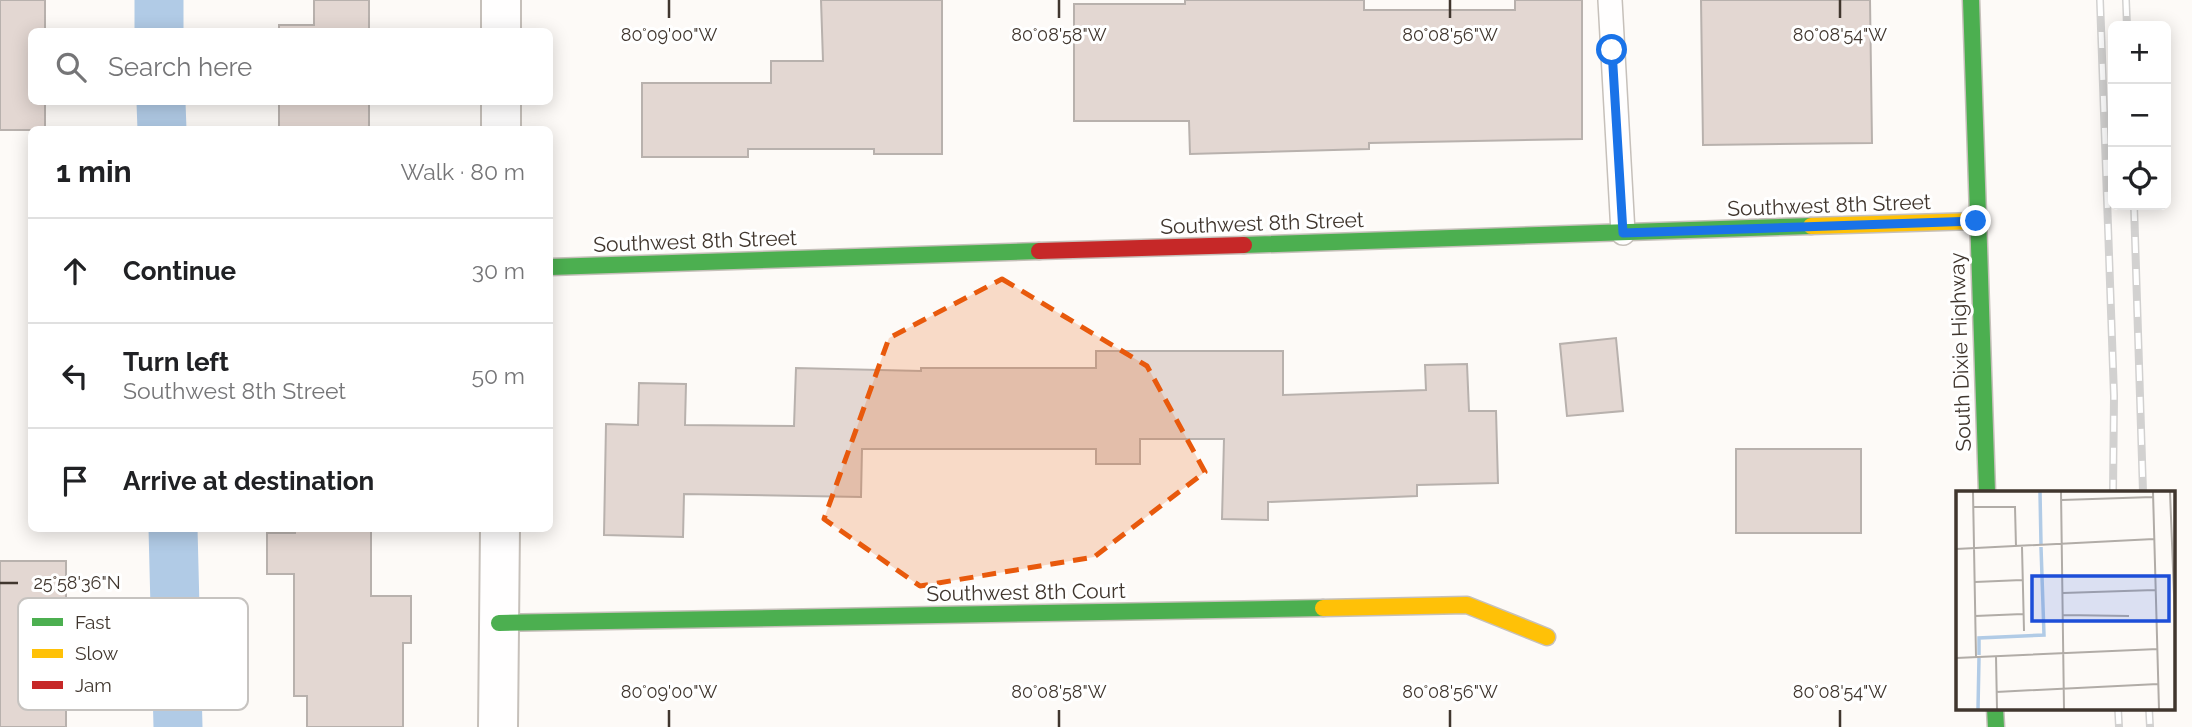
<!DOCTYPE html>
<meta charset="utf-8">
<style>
:root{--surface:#fff;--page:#f6f6f6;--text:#202124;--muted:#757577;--line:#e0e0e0}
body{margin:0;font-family:Raleway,sans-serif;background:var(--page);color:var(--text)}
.controls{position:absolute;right:21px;top:21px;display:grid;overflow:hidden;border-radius:10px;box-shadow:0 4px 18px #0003}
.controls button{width:63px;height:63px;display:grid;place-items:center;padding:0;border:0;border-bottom:2px solid var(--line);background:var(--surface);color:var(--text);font:35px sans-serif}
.stop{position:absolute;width:21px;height:21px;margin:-16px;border:5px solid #1a73e8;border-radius:50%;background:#fff}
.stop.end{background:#1a73e8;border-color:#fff;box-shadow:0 2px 7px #0008}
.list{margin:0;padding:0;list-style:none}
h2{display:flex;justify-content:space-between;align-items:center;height:91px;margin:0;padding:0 28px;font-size:30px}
h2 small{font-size:23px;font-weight:400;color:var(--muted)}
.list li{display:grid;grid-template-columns:46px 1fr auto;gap:21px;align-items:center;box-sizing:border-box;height:105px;padding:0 28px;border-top:2px solid var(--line)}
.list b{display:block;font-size:26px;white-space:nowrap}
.list p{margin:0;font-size:23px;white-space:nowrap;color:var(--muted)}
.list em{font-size:23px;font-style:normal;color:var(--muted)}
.icon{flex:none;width:38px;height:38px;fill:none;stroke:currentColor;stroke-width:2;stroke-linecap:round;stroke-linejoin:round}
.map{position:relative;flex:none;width:2192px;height:727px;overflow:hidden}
.search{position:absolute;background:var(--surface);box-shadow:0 4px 18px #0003;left:28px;top:28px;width:525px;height:77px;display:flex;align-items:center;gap:18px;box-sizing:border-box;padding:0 24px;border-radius:10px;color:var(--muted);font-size:26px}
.panel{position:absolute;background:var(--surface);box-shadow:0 4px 18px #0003;left:28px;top:126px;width:525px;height:406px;border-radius:10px}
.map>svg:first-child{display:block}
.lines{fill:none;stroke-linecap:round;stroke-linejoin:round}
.canal{stroke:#b1cbe6;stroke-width:49}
.building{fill:#e3d7d2;stroke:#b8b1ad;stroke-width:2}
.lane-casing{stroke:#c6c0ba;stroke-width:26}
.street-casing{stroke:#c6c0ba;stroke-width:42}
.fast-casing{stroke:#c6c0ba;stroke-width:19}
.slow-casing{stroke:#c6c0ba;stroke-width:19}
.jam-casing{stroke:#c6c0ba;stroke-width:19}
.lane{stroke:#fffefe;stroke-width:23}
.street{stroke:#fffefe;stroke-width:38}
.fast{stroke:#4caf50;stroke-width:16}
.slow{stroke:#ffc107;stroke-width:16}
.jam{stroke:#c62828;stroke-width:16}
.rail-casing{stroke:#d2d1d0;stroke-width:8}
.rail{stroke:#fff;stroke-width:5;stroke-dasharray:16;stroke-linecap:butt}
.route{stroke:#1a73e8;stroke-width:9}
.marked{fill:#e8590c;fill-opacity:0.2;stroke:#e8590c;stroke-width:5;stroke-dasharray:14 9;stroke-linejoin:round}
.ticks{fill:none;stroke:#40362e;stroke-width:2.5}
.labels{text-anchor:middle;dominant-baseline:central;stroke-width:6;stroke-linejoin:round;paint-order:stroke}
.street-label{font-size:21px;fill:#40362e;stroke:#fff}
.inset-river{fill:none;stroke:#b1cbe6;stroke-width:3.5}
.inset-road{fill:none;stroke:#b1aca7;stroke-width:2}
.view{fill:#1d4ed8;fill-opacity:0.15;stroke:#1d4ed8;stroke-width:3.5}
.inset-edge{fill:none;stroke:#40362e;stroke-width:3.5}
.key{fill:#fff;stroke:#c6c3c0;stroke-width:2}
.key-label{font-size:19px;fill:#40362e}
.ticks-label{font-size:18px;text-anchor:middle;fill:#40362e;stroke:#fff;stroke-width:6;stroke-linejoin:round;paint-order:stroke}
</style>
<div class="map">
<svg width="2192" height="727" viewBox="0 0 2192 727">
<rect width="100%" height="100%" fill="#fdfaf7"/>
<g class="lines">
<!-- canal -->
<path class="canal" d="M159 0V32
M161 102 162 130
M173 528 178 727"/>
</g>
<!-- building -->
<path class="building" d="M0 0H45V32H32V102H45V130H0Z
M314 0H369V32H279V25H314Z
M821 0H942V154H874V149H748V157H642V83H771V61H823Z
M1185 0H1364V10H1515V0H1582V139L1369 143V149L1190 154 1189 121H1074V4H1185Z
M1701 0H1870L1872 143 1703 145Z
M279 102H369V130H279Z
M1616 338 1623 411 1567 416 1560 344Z
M1096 351H1283V395L1426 390 1425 365 1467 364 1469 411H1496L1498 483 1417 485V496L1268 502V520L1222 519 1224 439H1140V464H1096V449H862L861 497 684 494 683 537 604 535 606 424 638 425 639 383 686 384 685 425 794 426 796 368 921 371V368H1096Z
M1736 449H1861V533H1736Z
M295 528H371V596H411V643H403V727H307V696H294V574H267V533H295Z
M0 561H66V727H0Z"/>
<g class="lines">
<defs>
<path id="lane" d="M1610 0 1623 233"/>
<path id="street" d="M501 0V32
M501 102V130
M498 727 500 528"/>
<path id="fast" d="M1971 0 1987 492
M1244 245 1811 226
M550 267 1039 251
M499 623 1323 608
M1995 708 1996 727"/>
<path id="slow" d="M1811 226 1976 221
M1323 608 1467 605 1547 637"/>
<path id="jam" d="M1039 251 1244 245"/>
</defs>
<!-- lane casing -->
<use href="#lane" class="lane-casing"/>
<!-- street casing -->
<use href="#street" class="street-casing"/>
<!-- fast casing -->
<use href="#fast" class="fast-casing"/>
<!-- slow casing -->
<use href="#slow" class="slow-casing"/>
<!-- jam casing -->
<use href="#jam" class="jam-casing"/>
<!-- lane -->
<use href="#lane" class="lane"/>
<!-- street -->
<use href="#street" class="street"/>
<!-- fast -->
<use href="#fast" class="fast"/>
<!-- slow -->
<use href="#slow" class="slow"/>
<!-- jam -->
<use href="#jam" class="jam"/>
<defs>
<path id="rail" d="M2100 0 2114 396 2113 492
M2126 0 2127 26
M2134 205 2143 492
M2118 708 2119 727
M2149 708 2150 727"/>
</defs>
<!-- rail casing -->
<use href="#rail" class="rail-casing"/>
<!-- rail -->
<use href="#rail" class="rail"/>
</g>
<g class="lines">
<!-- route -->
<path class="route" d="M1612 50 1623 233 1976 221"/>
</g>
<!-- marked area -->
<path class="marked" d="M1002 279 1147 366 1205 472 1094 557 920 586 824 519 889 338Z"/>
<!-- ticks -->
<path class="ticks" d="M669 0V18M1059 0V18M1450 0V18M1840 0V18M0 583H18M669 710V727M1059 710V727M1450 710V727M1840 710V727"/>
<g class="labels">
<!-- street labels -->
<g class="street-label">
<text transform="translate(1829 205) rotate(-2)">Southwest 8th Street</text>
<text transform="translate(1262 223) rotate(-2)">Southwest 8th Street</text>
<text transform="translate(695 241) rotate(-2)">Southwest 8th Street</text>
<text transform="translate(1960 352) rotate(-92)">South Dixie Highway</text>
<text transform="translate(1026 592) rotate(-1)">Southwest 8th Court</text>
</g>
</g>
<!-- overview -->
<g transform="translate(1956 491)">
<rect width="219" height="219" fill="#fdfaf7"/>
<path class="inset-river" d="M84 1 85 53M23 164V147L88 144 85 56M22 218 23 167"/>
<path class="inset-road" d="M17 1 20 166M105 1 108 218M197 1 203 218M214 1 219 129M106 9 197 6M17 16H59L60 56M66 56 68 140M0 58 198 48M19 91 66 89M107 102 199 99M107 124 173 125M19 125 67 123M40 165 41 218M0 167 202 158M40 201 202 193"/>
<path class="view" d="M76 85H213V130H76Z"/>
<rect width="219" height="219" class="inset-edge"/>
</g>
<!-- legend -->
<rect x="18" y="598" width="230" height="112" rx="10" class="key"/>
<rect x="32" y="618" width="31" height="8" fill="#4caf50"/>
<rect x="32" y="649" width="31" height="9" fill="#ffc107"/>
<rect x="32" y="681" width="31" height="8" fill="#c62828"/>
<g class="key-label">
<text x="75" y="629">Fast</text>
<text x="75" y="660">Slow</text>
<text x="75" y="692">Jam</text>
</g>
<g class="ticks-label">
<text x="669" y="41">80°09'00"W</text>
<text x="1059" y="41">80°08'58"W</text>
<text x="1450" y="41">80°08'56"W</text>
<text x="1840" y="41">80°08'54"W</text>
<text x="77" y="589">25°58'36"N</text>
<text x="669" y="698">80°09'00"W</text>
<text x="1059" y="698">80°08'58"W</text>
<text x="1450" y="698">80°08'56"W</text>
<text x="1840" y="698">80°08'54"W</text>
</g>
</svg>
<div class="controls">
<button>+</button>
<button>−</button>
<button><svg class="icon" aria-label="locate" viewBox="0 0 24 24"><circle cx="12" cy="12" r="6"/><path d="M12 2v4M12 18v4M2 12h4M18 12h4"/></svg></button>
</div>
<div class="stop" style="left:1612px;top:50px"></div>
<div class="stop end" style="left:1976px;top:221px"></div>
<div class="search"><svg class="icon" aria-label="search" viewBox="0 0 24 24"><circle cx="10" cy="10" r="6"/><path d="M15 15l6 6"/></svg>Search here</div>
<section class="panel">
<h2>1 min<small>Walk · 80 m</small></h2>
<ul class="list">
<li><svg class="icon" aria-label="ahead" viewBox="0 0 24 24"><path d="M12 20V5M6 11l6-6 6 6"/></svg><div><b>Continue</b></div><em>30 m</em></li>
<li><svg class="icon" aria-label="left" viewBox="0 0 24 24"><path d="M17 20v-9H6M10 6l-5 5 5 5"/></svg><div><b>Turn left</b><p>Southwest 8th Street</p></div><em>50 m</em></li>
<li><svg class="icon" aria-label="arrive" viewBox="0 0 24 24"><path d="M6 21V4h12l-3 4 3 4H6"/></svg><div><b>Arrive at destination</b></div></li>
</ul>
</section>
</div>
